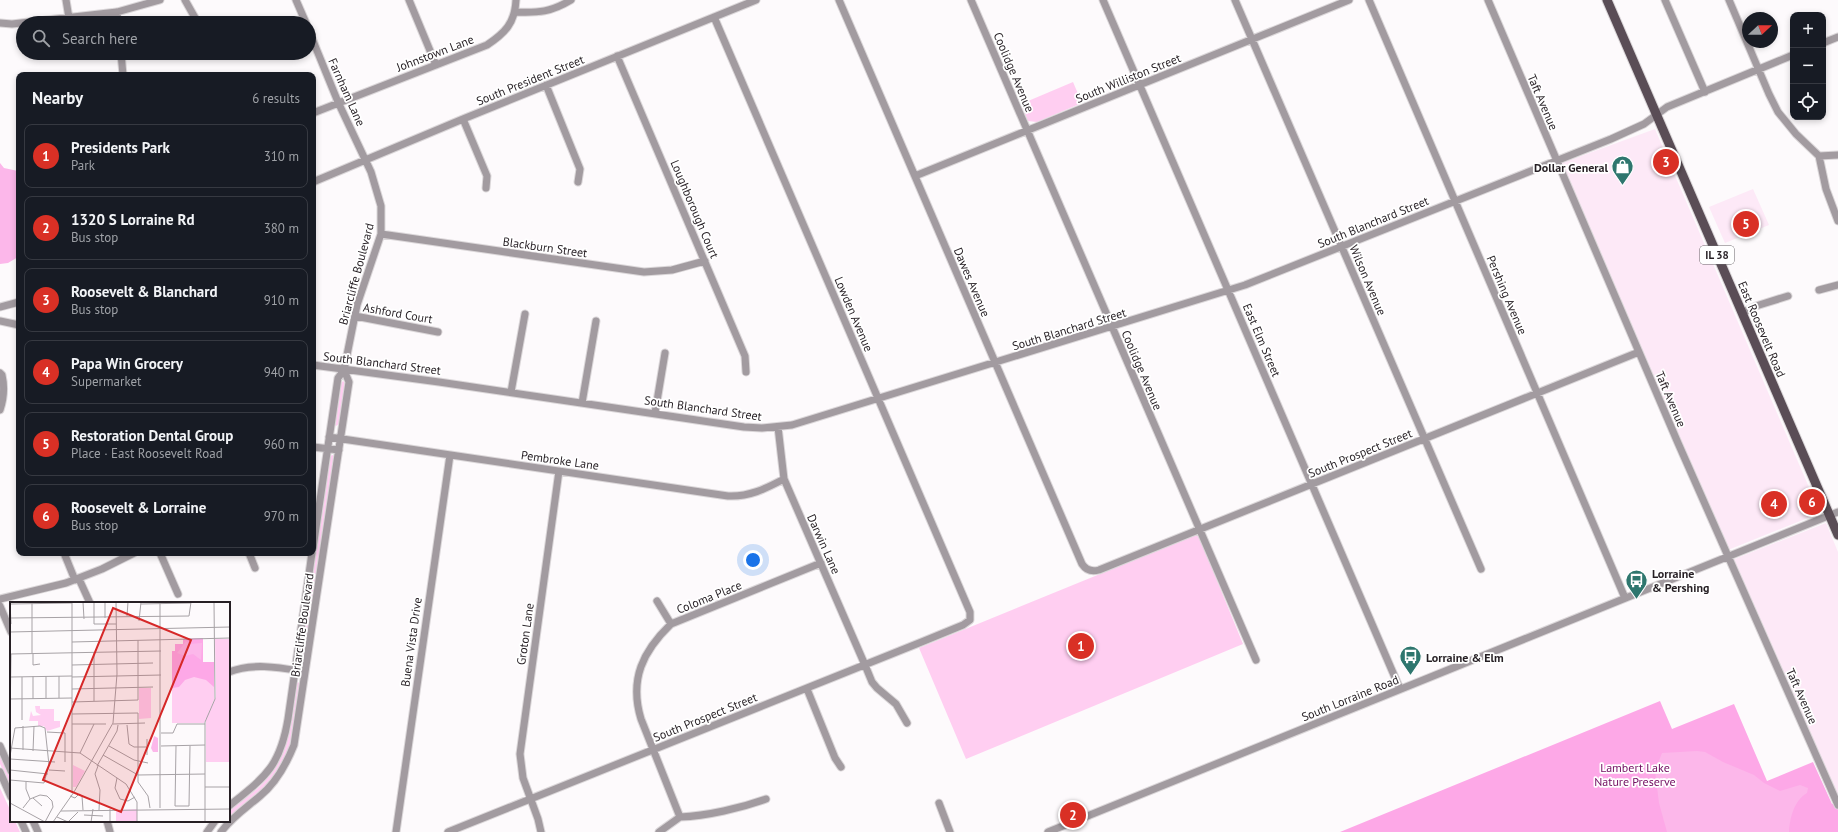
<!DOCTYPE html>
<meta charset="utf-8">
<style>
:root{--surface:#171b24;--page:#20242c;--text:#f1f3f6;--muted:#9ea1a6;--line:#363941;--accent:#d93025}
body{margin:0;font-family:"PT Sans",sans-serif;background:var(--page);color:var(--text)}
.controls{position:absolute;right:12px;top:12px;display:grid;overflow:hidden;border-radius:8px;box-shadow:0 2px 6px #0003}
.controls button{width:36px;height:36px;display:grid;place-items:center;padding:0;border:0;border-bottom:1px solid var(--line);background:var(--surface);color:var(--text);font:20px sans-serif}
.compass{position:absolute;left:1742px;top:12px;width:36px;height:36px;border-radius:50%;background:var(--surface);box-shadow:0 2px 6px #0003;rotate:68deg}
.you{position:absolute;left:753px;top:560px;width:14px;height:14px;margin:-10px;border:3px solid #fff;border-radius:50%;background:#1a73e8;box-shadow:0 0 0 6px #1a73e833}
.badge{display:grid;place-items:center;width:26px;height:26px;border-radius:50%;background:var(--accent);color:#fff;font-size:13px;font-weight:700}
.pin{position:absolute;translate:-50% -50%;border:2px solid #fff;box-shadow:0 1px 4px #0006}
.list{margin:0;padding:0;list-style:none}
h2{display:flex;justify-content:space-between;align-items:center;height:52px;margin:0;padding:0 16px;font-size:17px}
h2 small{font-size:13px;font-weight:400;color:var(--muted)}
.list li{display:grid;grid-template-columns:26px 1fr auto;gap:12px;align-items:center;box-sizing:border-box;height:64px;margin:0 8px 8px;padding:0 8px;border:1px solid var(--line);border-radius:8px}
.list b{display:block;font-size:15px;white-space:nowrap}
.list p{margin:0;font-size:13px;white-space:nowrap;color:var(--muted)}
.list em{font-size:13px;font-style:normal;color:var(--muted)}
.icon{flex:none;width:22px;height:22px;fill:none;stroke:currentColor;stroke-width:2;stroke-linecap:round;stroke-linejoin:round}
.map{position:relative;flex:none;width:1838px;height:832px;overflow:hidden}
.search{position:absolute;background:var(--surface);box-shadow:0 2px 6px #0003;left:16px;top:16px;width:300px;height:44px;display:flex;align-items:center;gap:10px;box-sizing:border-box;padding:0 14px;border-radius:22px;color:var(--muted);font-size:15px}
.panel{position:absolute;background:var(--surface);box-shadow:0 2px 6px #0003;left:16px;top:72px;width:300px;height:484px;border-radius:8px}
.map>svg:first-child{display:block}
.built{fill:#fde9f7}
.green{fill:#ffcef1}
.forest{fill:#fda8e7}
.water{fill:#fcb7ea}
.lines{fill:none;stroke-linecap:round;stroke-linejoin:round}
.minor-casing{stroke:#dbd7d9;stroke-width:9}
.major-casing{stroke:#dbd7d9;stroke-width:11}
.minor{stroke:#a29ba0;stroke-width:7}
.major{stroke:#5a4d56;stroke-width:9}
.labels{text-anchor:middle;dominant-baseline:central;stroke-width:3.5;stroke-linejoin:round;paint-order:stroke}
.shield{fill:#fff;stroke:#676266;stroke-width:1}
.shield-label{font-size:11px;font-weight:bold;fill:#261f24}
.street-label{font-size:12px;fill:#261f24;stroke:#fff}
.poi-label{font-size:12px;font-weight:bold;fill:#261f24;stroke:#fff;text-anchor:start}
.park-label{font-size:12px;fill:#710c60;stroke:#fff}
.inset-road{fill:none;stroke:#a7a2a6;stroke-width:1}
.view{fill:#d62828;fill-opacity:0.15;stroke:#d62828;stroke-width:2}
.inset-edge{fill:none;stroke:#261f24;stroke-width:2}
</style>
<div class="map">
<svg width="1838" height="832" viewBox="0 0 1838 832">
<rect width="100%" height="100%" fill="#fdfafc"/>
<!-- built -->
<path class="built" d="M1655 129 1820 513 1728 550 1562 163Z
M1753 189 1769 225 1725 243 1709 207Z
M1826 523 1838 552V797L1732 560Z"/>
<!-- green -->
<path class="green" d="M1073 82 1082 103 1037 122 1028 121 1021 104Z
M343 381 345 383 339 424 336 426 335 425 341 383Z
M333 455 334 457 304 659 302 660 300 658 330 456Z
M1198 534 1243 644 966 759 919 648Z
M300 682 292 741 285 758 269 783 229 817V811C239 802 251 795 260 786 289 757 291 721 297 683Z
M0 754 11 779V789L0 764Z
M0 788 11 812V821H15L20 832H0Z"/>
<!-- forest -->
<path class="forest" d="M1660 701 1672 729 1734 704 1767 781 1813 762 1832 804 1836 803 1838 808V832H1340Z"/>
<!-- water -->
<path class="water" d="M0 163 4 168 18 171 19 253 18 257 8 263 0 264Z
M1697 751 1705 752 1723 762 1754 775 1764 783 1780 791 1800 785 1808 788 1807 793C1794 801 1790 817 1789 832H1667L1659 803 1655 771 1662 753Z"/>
<g class="lines">
<defs>
<path id="minor" d="M66 0 69 18
M185 0 198 23
M296 0 306 23
M409 0 436 65
M839 0 1082 564C1086 570 1092 572 1099 570L1639 352
M971 0 1256 660
M1103 0 1400 689
M1235 0 1481 569
M1369 0 1625 598
M1488 0 1678 443 1838 805
M1665 0 1705 92
M1729 0 1769 94 1778 112 1796 134 1819 156 1826 189 1838 221
M117 12 118 23
M515 12C539 13 551 12 571 0
M0 23 12 24 117 12 160 0
M309 31 338 102 371 172 381 206V234L357 305 344 370 338 378 313 548
M1823 43 1838 37
M121 53 123 75
M617 56 745 356 746 372
M546 85 580 169 578 182
M313 113 487 45C505 33 515 23 516 0
M463 119 487 176 486 188
M1819 156 1838 155
M915 176 1349 0
M313 182 463 119 756 0
M381 234 644 272 672 270 705 261
M1819 290 1838 285
M0 307 19 302
M1742 313 1756 306 1788 296
M355 316 438 332
M0 321 19 325
M313 365 439 382 744 427 762 428 792 425 1245 285 1611 139 1644 124 1667 107 1793 55
M0 373 2 375C5 388 4 398 0 410
M511 392 525 314
M582 403 596 321
M655 413 665 353
M778 427 784 479 865 665 872 682 877 688 896 704 907 723
M329 437 728 496C749 497 765 489 784 479
M313 447 339 450
M64 553 75 580
M160 553 178 594
M249 553 255 568
M79 579 90 603
M0 599 66 583 102 569 134 553
M657 601 671 624
M0 606 11 632
M229 672C251 663 277 667 300 671
M807 689 835 758 841 767
M0 746 11 771
M0 772 11 797
M939 803 950 832
M229 806C265 777 280 767 288 719L312 553
M680 817 641 719C629 679 643 651 671 624L821 563
M680 817C707 816 741 808 766 799
M21 821 26 832
M33 821 38 832
M107 821 110 832
M207 832 215 821
M221 832C232 817 246 808 260 796 276 783 286 765 294 745L349 382 344 370
M396 832 450 455
M448 832 924 641 963 625 970 620V612L714 17
M541 832 538 819 523 778 520 754 559 471
M659 832 680 817
M1048 832 1838 512"/>
<path id="major" d="M1607 0 1838 535"/>
</defs>
<!-- minor casing -->
<use href="#minor" class="minor-casing"/>
<!-- major casing -->
<use href="#major" class="major-casing"/>
<!-- minor -->
<use href="#minor" class="minor"/>
<!-- major -->
<use href="#major" class="major"/>
</g>
<!-- icons -->
<defs>
<symbol id="shop-pin" viewBox="-11 -11 22 30"><path d="M0 17L-7.5 6A9.5 9.5 0 1 1 7.5 6Z" fill="#2e766e" stroke="#fff"/><path d="M-5-2.5h2.3a2.7 3.5 0 0 1 5.4 0H5L5.5 6h-11ZM-1.5-2.5h3a1.5 2.3 0 0 0-3 0Z" fill="#fff"/></symbol>
<symbol id="bus-pin" viewBox="-11 -11 22 30"><path d="M0 17L-7.5 6A9.5 9.5 0 1 1 7.5 6Z" fill="#2e766e" stroke="#fff"/><path d="M-5-6H5V4H4V6H2V4H-2V6H-4V4H-5ZM-3.5-4V0h7V-4ZM-3.5 1.2v1.5H-2V1.2ZM2 1.2v1.5H3.5V1.2Z" fill="#fff"/></symbol>
</defs>
<g fill-rule="evenodd">
<use href="#shop-pin" x="1610" y="154" width="25" height="34"/>
<use href="#bus-pin" x="1624" y="568" width="25" height="34"/>
<use href="#bus-pin" x="1398" y="644" width="25" height="34"/>
</g>
<g class="labels">
<!-- shield labels -->
<rect class="shield" x="1700" y="246" width="34" height="18" rx="3"/>
<g class="shield-label">
<text x="1717" y="255">IL 38</text>
</g>
<!-- street labels -->
<g class="street-label">
<text transform="translate(435 53) rotate(-21)">Johnstown Lane</text>
<text transform="translate(1014 72) rotate(67)">Coolidge Avenue</text>
<text transform="translate(1128 78) rotate(-22)">South Williston Street</text>
<text transform="translate(530 80) rotate(-22)">South President Street</text>
<text transform="translate(347 92) rotate(66)">Farnham Lane</text>
<text transform="translate(1543 102) rotate(67)">Taft Avenue</text>
<text transform="translate(695 209) rotate(67)">Loughborough Court</text>
<text transform="translate(1373 222) rotate(-22)">South Blanchard Street</text>
<text transform="translate(545 247) rotate(8)">Blackburn Street</text>
<text transform="translate(356 274) rotate(-75)">Briarcliffe Boulevard</text>
<text transform="translate(1368 280) rotate(67)">Wilson Avenue</text>
<text transform="translate(972 282) rotate(67)">Dawes Avenue</text>
<text transform="translate(1507 295) rotate(67)">Pershing Avenue</text>
<text transform="translate(398 313) rotate(10)">Ashford Court</text>
<text transform="translate(854 314) rotate(67)">Lowden Avenue</text>
<text transform="translate(1069 329) rotate(-17)">South Blanchard Street</text>
<text transform="translate(1762 329) rotate(67)">East Roosevelt Road</text>
<text transform="translate(1262 340) rotate(67)">East Elm Street</text>
<text transform="translate(382 363) rotate(7)">South Blanchard Street</text>
<text transform="translate(1142 370) rotate(67)">Coolidge Avenue</text>
<text transform="translate(1671 399) rotate(67)">Taft Avenue</text>
<text transform="translate(703 408) rotate(8)">South Blanchard Street</text>
<text transform="translate(1360 453) rotate(-22)">South Prospect Street</text>
<text transform="translate(560 460) rotate(8)">Pembroke Lane</text>
<text transform="translate(824 544) rotate(66)">Darwin Lane</text>
<text transform="translate(709 597) rotate(-22)">Coloma Place</text>
<text transform="translate(302 625) rotate(-82)">Briarcliffe Boulevard</text>
<text transform="translate(525 634) rotate(-82)">Groton Lane</text>
<text transform="translate(411 642) rotate(-82)">Buena Vista Drive</text>
<text transform="translate(1802 696) rotate(66)">Taft Avenue</text>
<text transform="translate(1350 698) rotate(-22)">South Lorraine Road</text>
<text transform="translate(705 717) rotate(-22)">South Prospect Street</text>
</g>
<!-- poi labels -->
<g class="poi-label">
<text x="1608" y="167" text-anchor="end">Dollar General</text>
<text x="1652" y="573">Lorraine<tspan x="1652" dy="14">&amp; Pershing</tspan></text>
<text x="1426" y="657">Lorraine &amp; Elm</text>
</g>
<!-- park labels -->
<g class="park-label">
<text x="1635" y="767">Lambert Lake<tspan x="1635" dy="14">Nature Preserve</tspan></text>
</g>
</g>
<!-- overview -->
<g transform="translate(10 602)">
<rect width="220" height="220" fill="#fdfafc"/>
<path d="M193 36V60H204V98L194 121H162V49H165V42H173V37ZM205 37H220V160H196V116L206 95ZM129 86H141V116L129 117ZM25 104H30V107H44V119H50V125L37 129 34 124H28V119H19L21 109 23 114 31 113 26 110ZM63 163 75 169 66 185H63ZM127 207V220H106V208Z" fill="#ffcef1"/>
<path d="M193 36V60H204V85L196 78 184 75 175 78 169 85 162 86V49H165V42H173V37Z" fill="#fda8e7"/>
<path d="M176 39 180 42 192 41 191 58 183 52 175 54 167 51ZM144 134 148 136V150H143L141 146Z" fill="#fcb7ea"/>
<path class="inset-road" d="M0 0 1 22M62 0V191M73 0 74 17M84 0V22H106M95 0V16M150 0V206M22 1V51M0 2 62 1M131 2 181 1M117 14 118 0M0 16 179 14 181 0M129 19 131 0M0 30 220 25M62 40 220 36M84 50V99M23 51V63L30 62M0 52 151 49M62 63 143 61M36 74V96M49 74V96M1 75 62 74M62 75 151 73M62 87 143 85M0 97 62 96M23 97V74M62 100 128 98V38M62 112 128 111V180L138 194 140 206M12 118V75M0 119 1 52M62 122H96M103 122 135 121M117 123 119 142 124 145H136M37 130 55 131V160M151 131H163L167 122H195M99 144 124 158 138 161M151 144 195 143M166 144 165 204H179L180 144M0 146 70 151 116 182 127 200V220M13 148V124M23 149 24 124M70 151 84 122M93 153 128 173 195 172M137 153V137M0 154 5 126 30 124 35 126 39 163 34 181 0 178M0 157 45 160M87 164 107 129 108 123M88 164 85 172 90 188 89 208M0 168 38 172M39 168 55 169M107 176 105 186 110 197 118 199 125 195M16 180V187L20 197M195 185H220M60 194 65 196 69 192 72 194 73 208M23 196 32 204M0 201 35 220M13 206 20 197 30 193 37 194 42 199 43 205 35 220M100 207V220M51 209 220 207M74 213 93 214M47 215 58 220M43 220 64 190 103 121 107 72 106 0M58 220 68 210M81 220 83 207M195 220V120L205 97 204 0"/>
<path class="view" d="M103 6 181 38 111 210 33 178Z"/>
<rect width="220" height="220" class="inset-edge"/>
</g>
</svg>
<div class="controls">
<button>+</button>
<button>−</button>
<button><svg class="icon" aria-label="locate" viewBox="0 0 24 24"><circle cx="12" cy="12" r="6"/><path d="M12 2v4M12 18v4M2 12h4M18 12h4"/></svg></button>
</div>
<svg class="compass" viewBox="-18 -18 36 36"><path d="M0-13l5 13h-10z" fill="#e53935"/><path d="M0 13l5-13h-10z" fill="#9ea1a6"/></svg>
<div class="you"></div>
<div class="pin badge" style="left:1081px;top:646px">1</div>
<div class="pin badge" style="left:1073px;top:815px">2</div>
<div class="pin badge" style="left:1666px;top:162px">3</div>
<div class="pin badge" style="left:1774px;top:504px">4</div>
<div class="pin badge" style="left:1746px;top:224px">5</div>
<div class="pin badge" style="left:1812px;top:502px">6</div>
<div class="search"><svg class="icon" aria-label="search" viewBox="0 0 24 24"><circle cx="10" cy="10" r="6"/><path d="M15 15l6 6"/></svg>Search here</div>
<section class="panel">
<h2>Nearby<small>6 results</small></h2>
<ul class="list">
<li><span class="badge">1</span><div><b>Presidents Park</b><p>Park</p></div><em>310 m</em></li>
<li><span class="badge">2</span><div><b>1320 S Lorraine Rd</b><p>Bus stop</p></div><em>380 m</em></li>
<li><span class="badge">3</span><div><b>Roosevelt &amp; Blanchard</b><p>Bus stop</p></div><em>910 m</em></li>
<li><span class="badge">4</span><div><b>Papa Win Grocery</b><p>Supermarket</p></div><em>940 m</em></li>
<li><span class="badge">5</span><div><b>Restoration Dental Group</b><p>Place · East Roosevelt Road</p></div><em>960 m</em></li>
<li><span class="badge">6</span><div><b>Roosevelt &amp; Lorraine</b><p>Bus stop</p></div><em>970 m</em></li>
</ul>
</section>
</div>
